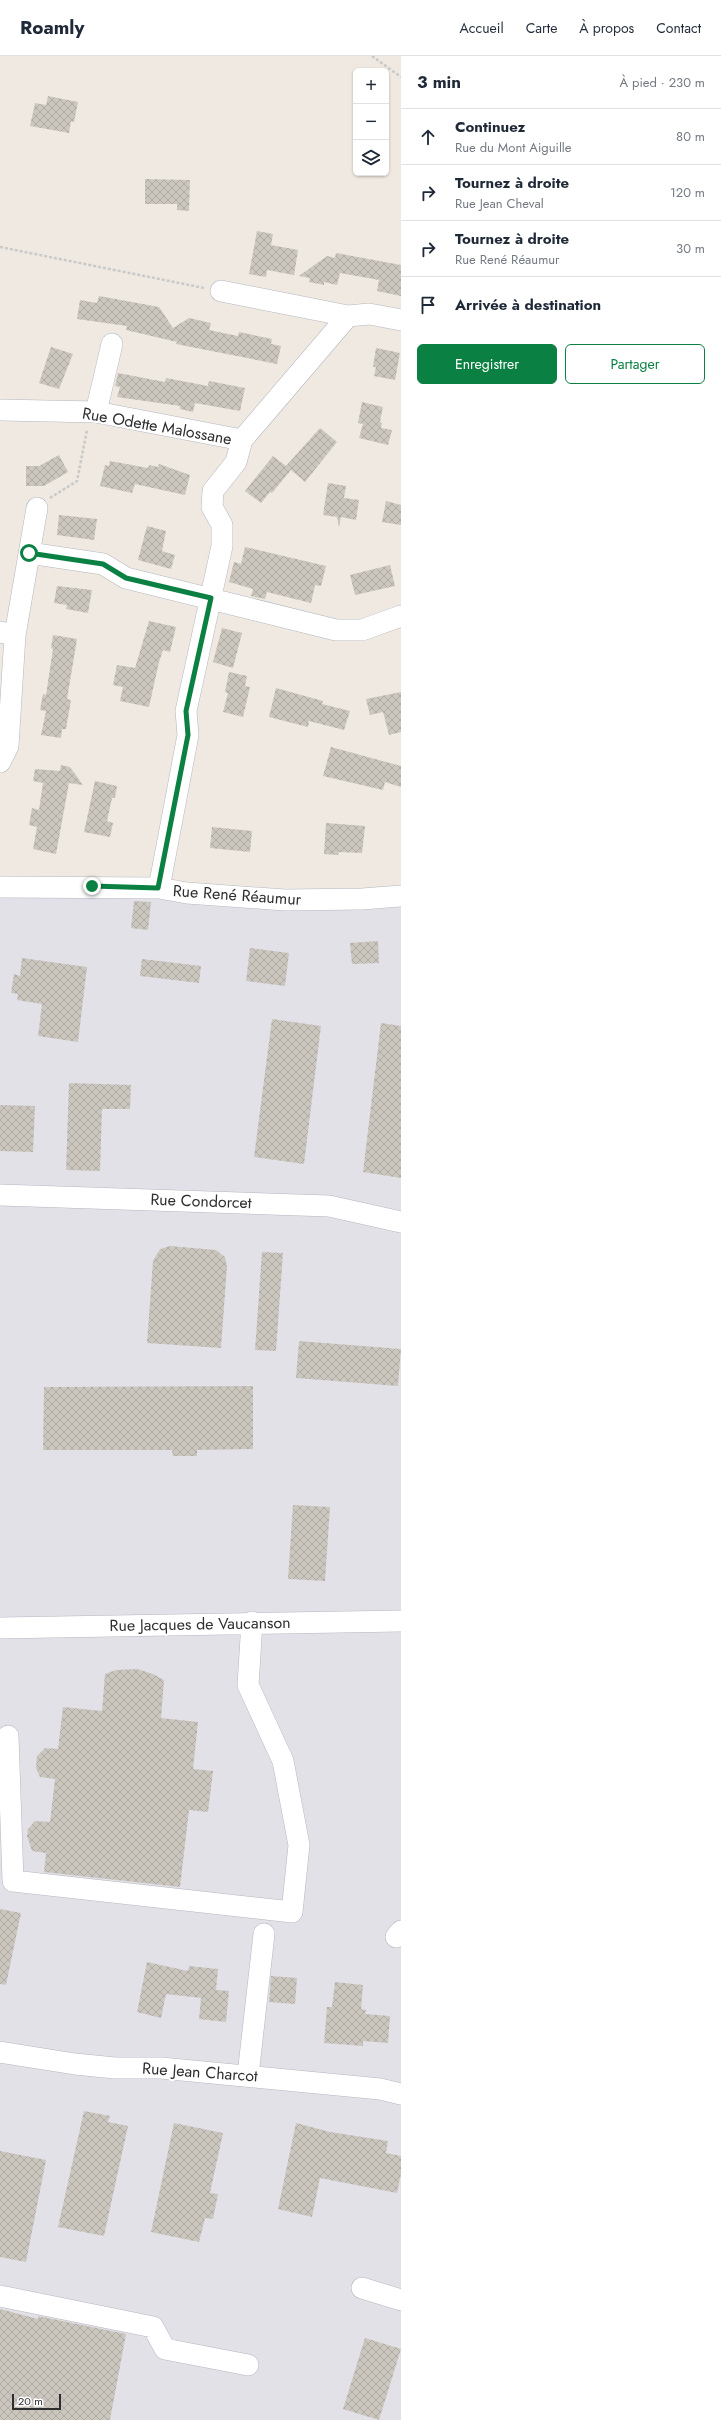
<!DOCTYPE html>
<html lang="fr">
<meta charset="utf-8">
<style>
:root{--surface:#fff;--page:#f2f2f3;--text:#1f2937;--muted:#747a83;--line:#e0e1e3;--accent:#0b8043}
body{margin:0;font-family:Jost,sans-serif;background:var(--page);color:var(--text)}
.controls{position:absolute;right:12px;top:12px;display:grid;overflow:hidden;border-radius:6px;box-shadow:0 1px 3px #0004}
.controls button{width:36px;height:36px;display:grid;place-items:center;padding:0;border:0;border-bottom:1px solid var(--line);background:var(--surface);color:var(--text);font:20px sans-serif}
.scale{position:absolute;left:12px;bottom:10px;width:49px;box-sizing:border-box;padding-left:4px;border:2px solid #2e2e2e;border-top:0;font-size:11px;line-height:14px;white-space:nowrap;color:#2e2e2e;-webkit-text-stroke:3px #fff;paint-order:stroke}
.stop{position:absolute;width:12px;height:12px;margin:-9px;border:3px solid #0b8043;border-radius:50%;background:#fff}
.stop.end{background:#0b8043;border-color:#fff;box-shadow:0 1px 4px #0008}
.list{margin:0;padding:0;list-style:none}
h2{display:flex;justify-content:space-between;align-items:center;height:52px;margin:0;padding:0 16px;font-size:17px}
h2 small{font-size:13px;font-weight:400;color:var(--muted)}
.list li{display:grid;grid-template-columns:26px 1fr auto;gap:12px;align-items:center;box-sizing:border-box;height:56px;padding:0 16px;border-top:1px solid var(--line)}
.list b{display:block;font-size:15px;white-space:nowrap}
.list p{margin:0;font-size:13px;white-space:nowrap;color:var(--muted)}
.list em{font-size:13px;font-style:normal;color:var(--muted)}
.actions{display:flex;gap:8px;padding:12px 16px}
.actions a{flex:1;padding:9px 0;border:1px solid var(--accent);border-radius:6px;text-align:center;font-size:14px;color:var(--accent)}
.actions .main{background:var(--accent);color:#fff}
.icon{flex:none;width:22px;height:22px;fill:none;stroke:currentColor;stroke-width:2;stroke-linecap:round;stroke-linejoin:round}
.map{position:relative;flex:none;width:401px;height:2364px;overflow:hidden}
header{display:flex;align-items:center;gap:24px;box-sizing:border-box;height:56px;padding:0 20px;background:var(--surface);border-bottom:1px solid var(--line)}
header strong{font-size:19px}
nav{display:flex;gap:22px;margin-inline-start:auto;font-size:14px}
main{display:flex}
aside{flex:1;background:var(--surface)}
.map>svg:first-child{display:block}
.industrial{fill:#e3e1e8}
.building{fill:url(#building-cross-hatch)}
.lines{fill:none;stroke-linecap:round;stroke-linejoin:round}
.minor-casing{stroke:#b4b7c1;stroke-width:22}
.path{stroke:#c9c9c9;stroke-width:2.5;stroke-dasharray:3 2;stroke-linecap:butt}
.minor{stroke:#fff;stroke-width:21}
.route{stroke:#0b8043;stroke-width:5}
.labels{text-anchor:middle;dominant-baseline:central;stroke-width:4;stroke-linejoin:round;paint-order:stroke}
.street-label{font-size:16px;fill:#2e2e2e;stroke:#fff}
</style>
<header>
<strong>Roamly</strong>
<nav><a>Accueil</a><a>Carte</a><a>À propos</a><a>Contact</a></nav>
</header>
<main>
<div class="map">
<svg width="401" height="2364" viewBox="0 0 401 2364">
<defs>
<pattern id="building-cross-hatch" width="8" height="8" patternUnits="userSpaceOnUse"><rect width="8" height="8" fill="#cbc7bf"/><path d="M0 0l8 8M0 8l8-8" fill="none" stroke="#afaba4"/></pattern>
</defs>
<rect width="100%" height="100%" fill="#efe9e1"/>
<!-- industrial -->
<path class="industrial" d="M0 841H133L244 848 401 844V2364H0Z"/>
<!-- building -->
<path class="building" d="M48 40 78 46 74 66 71 65 69 77 30 70 35 47 46 49Z
M145 123 190 124 189 155 177 154V148H145Z
M257 175 273 178 271 189 298 194 294 219 267 214 266 221 249 218Z
M336 197 401 209V240L377 235 379 224 340 217 337 229 324 226V229L309 226 310 222 299 220 327 200 335 202Z
M99 240 159 251 173 272 189 262 211 267 209 274 238 280 239 276 272 283 271 288 281 290 277 308 176 288 177 286 126 274 127 270 77 263 80 244 97 247Z
M51 291 73 298 59 333 39 327Z
M376 292 400 297 395 324 374 320 376 311H373Z
M118 317 165 326 166 322 208 330 209 325 245 332 240 355 195 347 193 356 180 353V350L117 341 120 331 115 330Z
M362 346 383 351 380 366 382 367 381 372 392 374 388 389 359 382 363 368 358 367Z
M320 372 337 386 305 426 291 414 272 437 270 436 261 447 245 435 273 400 286 410Z
M59 399 68 416 44 430H26V410H39Z
M110 405 148 412 149 409 158 411 159 408 190 419 185 439 135 428 132 437 100 430 105 409 109 410Z
M328 427 346 430 344 442 359 444 356 464 341 461 339 471 337 461 323 459Z
M386 445 401 449V469L382 466Z
M59 459 97 463 94 484 57 479Z
M147 470 166 475 162 495 175 499 171 513 138 504Z
M245 491 326 510 321 530 315 529 311 547 267 536 265 543 251 540 253 533 229 526 234 506 241 508Z
M390 509 395 530 355 539 350 519Z
M57 530 92 534 88 557 66 553 67 549 54 547Z
M149 565 176 571 170 596 163 594 159 606 149 651 120 645 123 631 113 629 117 609 135 612Z
M222 572 242 577 233 612 213 606Z
M53 579 77 583 67 643 71 644 66 673H62L61 682 41 679 46 655 40 654 43 638 46 639 53 593 51 592Z
M229 616 247 620 245 630 250 631 243 661 223 656 228 637 225 636Z
M276 632 323 645 322 648 350 655 344 674 309 665 308 671 269 661Z
M401 636V676L389 679 383 656 370 659 366 643Z
M331 691 401 710V731L385 726 383 734 323 720Z
M61 709 70 711 83 729 69 727 56 798 33 793 37 771 29 769 32 752 39 754 43 727 33 725 35 713 60 715Z
M95 725 117 730 115 742H112L107 765 113 767 110 781 84 776Z
M326 767 365 770 362 797 339 796 338 799 324 798Z
M212 771 252 775 250 796 210 792Z
M134 845 151 846 148 874 131 872Z
M378 885 379 907 352 908 350 887Z
M250 892 289 897 285 930 246 925Z
M22 902 87 911 78 986 38 980 42 948 17 944 18 938 11 937 14 918 20 920Z
M142 903 201 910 199 927 140 920Z
M272 963 321 970 304 1108 254 1101Z
M381 967 401 970V1122L363 1116Z
M69 1027 131 1029 130 1053H102L100 1115 66 1114Z
M0 1049 35 1050 33 1096 0 1095Z
M170 1190 216 1194 225 1201 227 1210 221 1292 147 1287 153 1205 160 1193Z
M262 1196 283 1197 276 1295 255 1294Z
M299 1285 401 1293 398 1330 296 1322Z
M253 1330V1393L197 1394V1400H173L172 1394H43L44 1331Z
M293 1449 330 1451 325 1525 288 1523Z
M137 1613 153 1618 164 1624 161 1662 198 1666 193 1713 213 1715 208 1756 189 1754 180 1831 44 1816 46 1797 32 1795 27 1780 28 1773 35 1765 50 1766 55 1723 40 1721 36 1712 37 1700 45 1692 58 1693 63 1651 102 1655 105 1618 116 1614Z
M0 1853 21 1857 6 1929 0 1928Z
M147 1906 188 1915 189 1910 218 1913 216 1934 229 1935 226 1966 199 1963 201 1942 166 1938 161 1962 137 1956Z
M271 1920 297 1922 295 1948 269 1946Z
M335 1926 363 1929 361 1953 366 1954 365 1958 390 1960 388 1987 363 1985V1990L324 1987 327 1951H332Z
M84 2055 110 2060 108 2066 128 2070 104 2180 58 2171Z
M174 2067 223 2077 210 2137 218 2138 213 2163 205 2162 199 2186 151 2176Z
M296 2067 330 2076 388 2085 386 2097 401 2100V2118L397 2137 320 2122 312 2161 278 2153Z
M0 2095 46 2104 26 2206 0 2201Z
M0 2253 38 2263V2260L126 2278 110 2364H0Z
M365 2282 401 2293 379 2364 343 2353Z"/>
<g class="lines">
<defs>
<path id="minor" d="M221 235 348 260
M0 354 96 356 242 384 348 260 369 258 401 264
M96 356 112 288
M29 497 103 508 126 522 336 574H362L401 560
M0 576 15 579 8 690 0 706
M15 579 37 452
M0 831 159 832 187 837 285 844 362 843 401 840
M159 832 188 679 186 655 222 490V469L212 451 213 435 236 406 242 384
M0 1139 329 1150 401 1166
M0 1572 401 1565
M8 1680 13 1825 292 1856 299 1789 283 1705 248 1629 252 1566
M396 1881 401 1875
M0 1996 75 2008 115 2012H161L380 2033 401 2038
M248 2019 264 1878
M362 2232 401 2244
M0 2240 153 2271 165 2293 248 2309"/>
</defs>
<!-- minor casing -->
<use href="#minor" class="minor-casing"/>
<!-- path -->
<path class="path" d="M372 0 401 21
M0 191 204 232
M50 442 77 425 87 374"/>
<!-- minor -->
<use href="#minor" class="minor"/>
</g>
<g class="lines">
<!-- route -->
<path class="route" d="M29 497 103 508 126 522 211 542 186 655 188 679 158 832 92 830"/>
</g>
<g class="labels">
<!-- street labels -->
<g class="street-label">
<text transform="translate(157 370) rotate(10)">Rue Odette Malossane</text>
<text transform="translate(237 839) rotate(4)">Rue René Réaumur</text>
<text transform="translate(201 1145) rotate(2)">Rue Condorcet</text>
<text transform="translate(200 1568) rotate(-1)">Rue Jacques de Vaucanson</text>
<text transform="translate(200 2016) rotate(4)">Rue Jean Charcot</text>
</g>
</g>
</svg>
<div class="controls">
<button>+</button>
<button>−</button>
<button><svg class="icon" aria-label="layers" viewBox="0 0 24 24"><path d="M12 4l9 5-9 5-9-5zM3 14l9 5 9-5"/></svg></button>
</div>
<div class="scale">20 m</div>
<div class="stop" style="left:29px;top:497px"></div>
<div class="stop end" style="left:92px;top:830px"></div>
</div>
<aside>
<h2>3 min<small>À pied · 230 m</small></h2>
<ul class="list">
<li><svg class="icon" aria-label="ahead" viewBox="0 0 24 24"><path d="M12 20V5M6 11l6-6 6 6"/></svg><div><b>Continuez</b><p>Rue du Mont Aiguille</p></div><em>80 m</em></li>
<li><svg class="icon" aria-label="right" viewBox="0 0 24 24"><path d="M7 20v-9h11M14 6l5 5-5 5"/></svg><div><b>Tournez à droite</b><p>Rue Jean Cheval</p></div><em>120 m</em></li>
<li><svg class="icon" aria-label="right" viewBox="0 0 24 24"><path d="M7 20v-9h11M14 6l5 5-5 5"/></svg><div><b>Tournez à droite</b><p>Rue René Réaumur</p></div><em>30 m</em></li>
<li><svg class="icon" aria-label="arrive" viewBox="0 0 24 24"><path d="M6 21V4h12l-3 4 3 4H6"/></svg><div><b>Arrivée à destination</b></div></li>
</ul>
<div class="actions"><a class="main">Enregistrer</a><a>Partager</a></div>
</aside>
</main>
